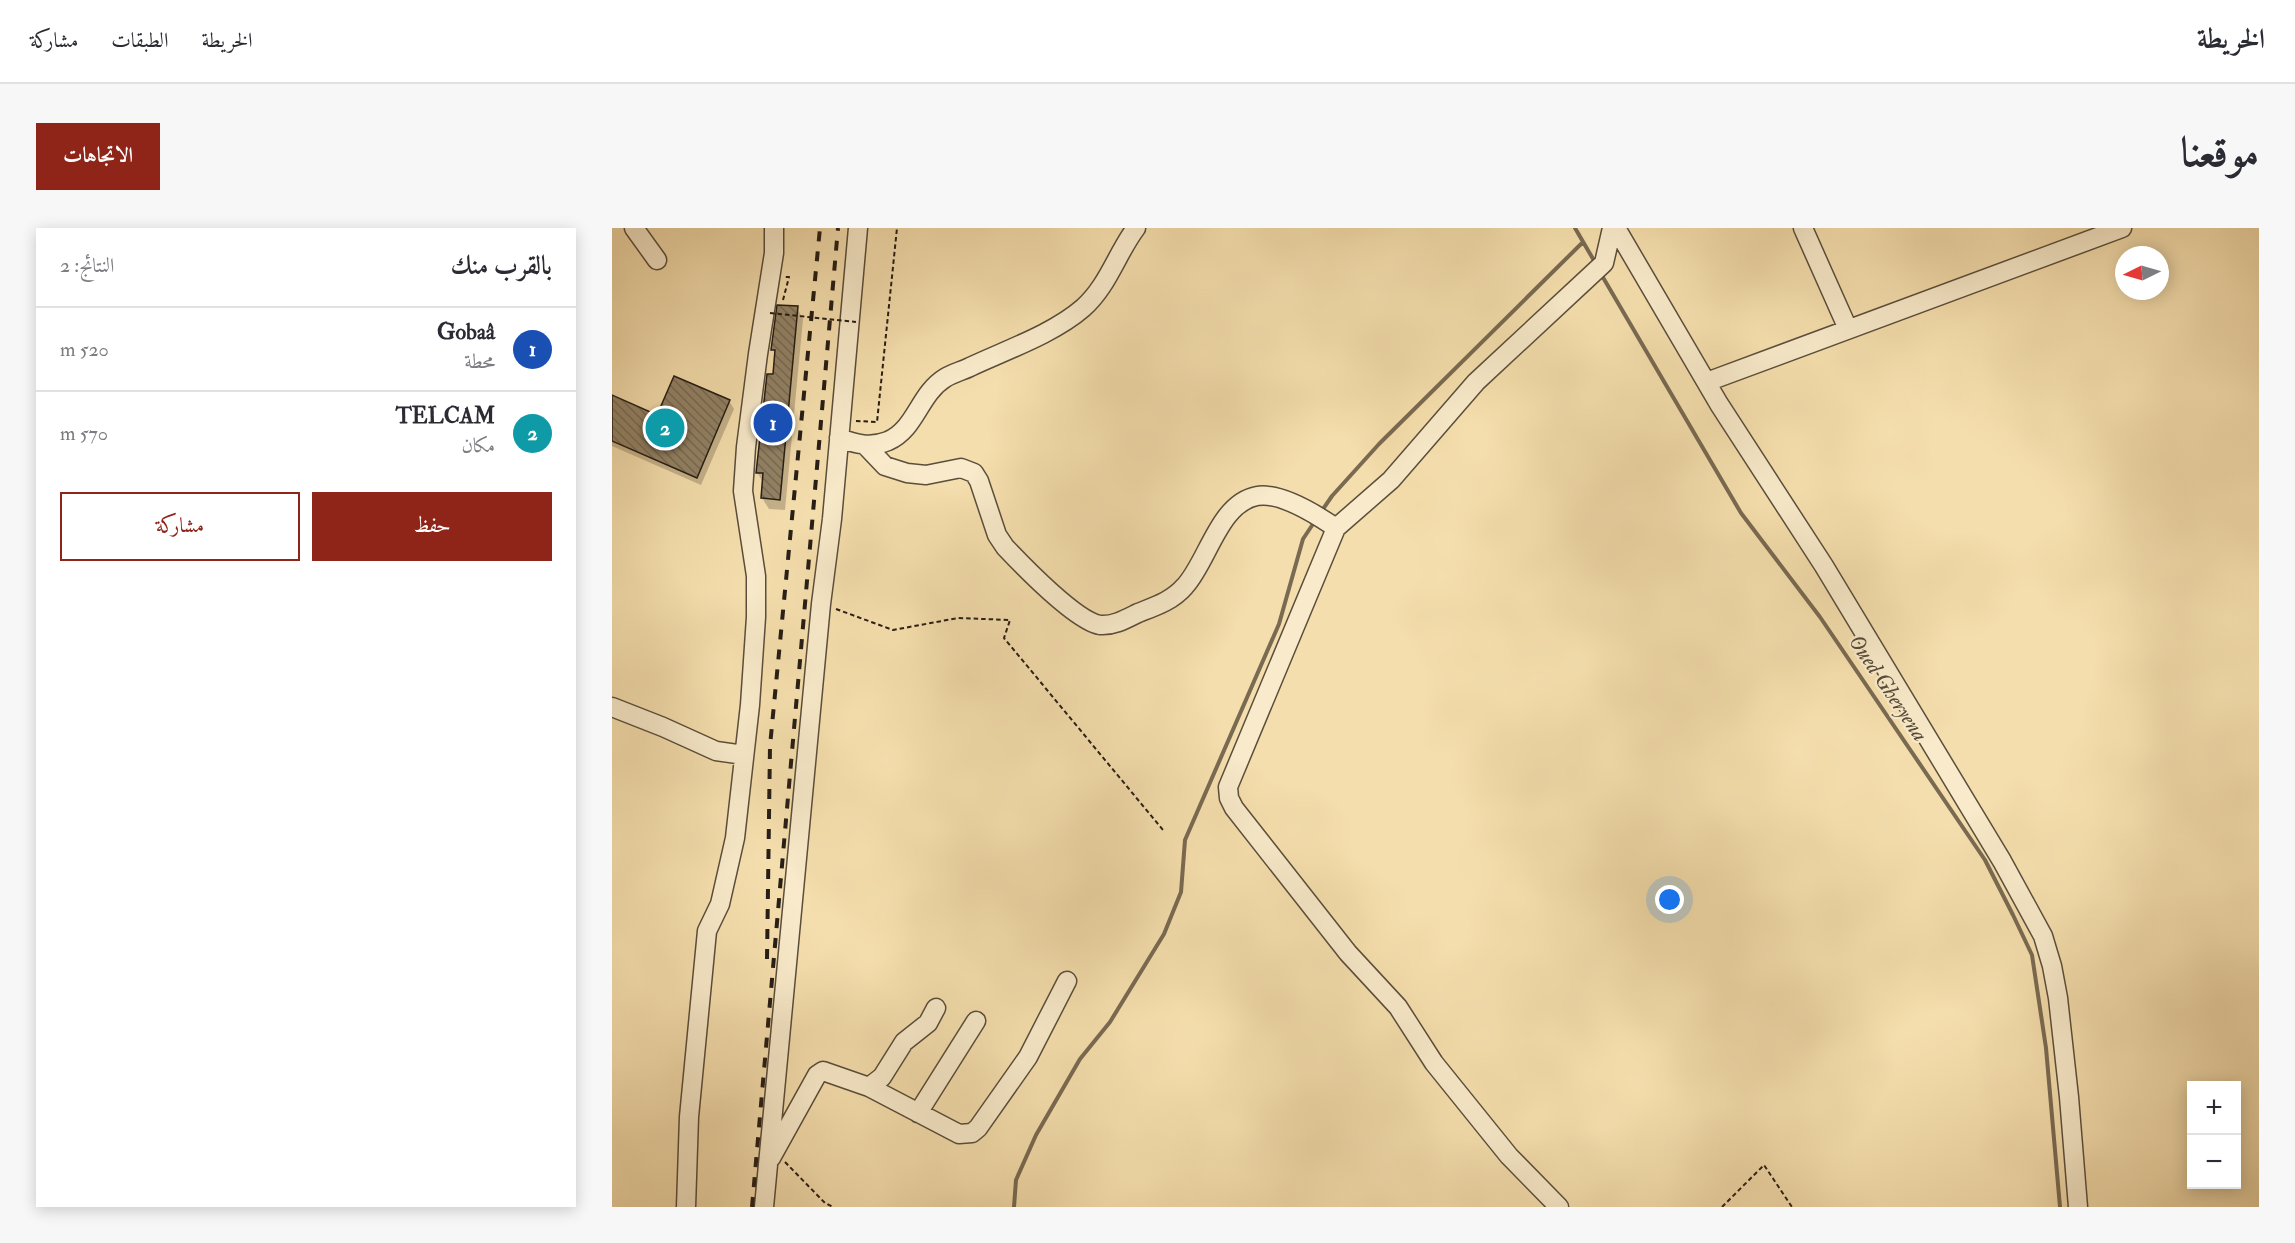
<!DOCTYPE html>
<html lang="ar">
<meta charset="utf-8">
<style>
:root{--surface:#fff;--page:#f7f7f7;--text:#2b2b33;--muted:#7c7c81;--line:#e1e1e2;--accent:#8f2418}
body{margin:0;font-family:"IM FELL Double Pica",Amiri,serif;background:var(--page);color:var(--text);direction:rtl}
.controls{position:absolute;right:18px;bottom:18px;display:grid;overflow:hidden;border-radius:0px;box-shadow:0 3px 15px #0003}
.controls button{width:54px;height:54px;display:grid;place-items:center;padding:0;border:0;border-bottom:2px solid var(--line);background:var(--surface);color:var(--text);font:30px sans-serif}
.compass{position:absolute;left:1503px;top:18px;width:54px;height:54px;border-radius:50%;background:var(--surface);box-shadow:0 3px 15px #0003;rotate:265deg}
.you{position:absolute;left:1058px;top:672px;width:21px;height:21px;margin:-15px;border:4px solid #fff;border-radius:50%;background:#1a73e8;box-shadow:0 0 0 9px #1a73e833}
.badge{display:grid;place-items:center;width:39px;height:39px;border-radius:50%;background:var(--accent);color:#fff;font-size:20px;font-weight:700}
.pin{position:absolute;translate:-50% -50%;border:3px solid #fff;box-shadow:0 2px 6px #0006}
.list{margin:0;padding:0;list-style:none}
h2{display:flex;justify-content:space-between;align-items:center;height:78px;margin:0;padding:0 24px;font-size:26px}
h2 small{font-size:20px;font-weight:400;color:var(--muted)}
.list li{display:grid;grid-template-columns:39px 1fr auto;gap:18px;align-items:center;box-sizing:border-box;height:84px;padding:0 24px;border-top:2px solid var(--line)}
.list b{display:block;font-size:22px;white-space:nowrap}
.list p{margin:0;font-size:20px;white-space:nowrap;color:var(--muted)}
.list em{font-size:20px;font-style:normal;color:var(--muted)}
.actions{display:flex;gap:12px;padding:18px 24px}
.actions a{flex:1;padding:14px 0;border:2px solid var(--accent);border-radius:0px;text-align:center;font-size:21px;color:var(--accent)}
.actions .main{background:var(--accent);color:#fff}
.map{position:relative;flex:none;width:1647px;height:979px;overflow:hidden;direction:ltr;border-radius:0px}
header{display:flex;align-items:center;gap:36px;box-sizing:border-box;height:84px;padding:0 30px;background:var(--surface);border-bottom:2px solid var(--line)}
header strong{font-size:28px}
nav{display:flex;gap:33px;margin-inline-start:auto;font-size:21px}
.intro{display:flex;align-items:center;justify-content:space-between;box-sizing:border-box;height:144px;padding:0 36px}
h1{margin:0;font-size:42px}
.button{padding:15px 27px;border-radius:0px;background:var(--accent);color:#fff;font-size:21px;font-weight:700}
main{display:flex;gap:36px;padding:0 36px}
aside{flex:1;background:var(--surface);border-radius:0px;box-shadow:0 3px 15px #0003}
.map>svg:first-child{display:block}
.shadow{fill:#0003}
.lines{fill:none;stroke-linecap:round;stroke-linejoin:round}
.stream{stroke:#796a52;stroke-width:4}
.building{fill:url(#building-back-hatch);stroke:#271e16;stroke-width:1.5}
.minor-casing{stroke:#5a4e3c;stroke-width:21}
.path{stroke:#271e16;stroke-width:2;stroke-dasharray:4.5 3;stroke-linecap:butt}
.minor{stroke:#f8eaca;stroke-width:18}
.rail{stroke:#271e16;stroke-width:4;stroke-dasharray:10 10;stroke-linecap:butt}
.path-bridge{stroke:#271e16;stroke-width:2;stroke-dasharray:4.5 3;stroke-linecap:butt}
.labels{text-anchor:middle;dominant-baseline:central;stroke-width:4.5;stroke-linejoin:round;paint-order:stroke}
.water-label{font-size:22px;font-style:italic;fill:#574a39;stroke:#f8eaca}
</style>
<header>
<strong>الخريطة</strong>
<nav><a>الخريطة</a><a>الطبقات</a><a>مشاركة</a></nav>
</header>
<div class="intro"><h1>موقعنا</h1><a class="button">الاتجاهات</a></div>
<main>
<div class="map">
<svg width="1647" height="979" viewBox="0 0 1647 979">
<defs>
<pattern id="building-back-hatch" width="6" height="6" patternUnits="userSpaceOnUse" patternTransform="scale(1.5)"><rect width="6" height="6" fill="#928265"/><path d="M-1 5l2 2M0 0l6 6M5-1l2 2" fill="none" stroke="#776a52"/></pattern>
</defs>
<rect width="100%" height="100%" fill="#f5dead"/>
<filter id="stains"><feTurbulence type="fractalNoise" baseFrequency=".00333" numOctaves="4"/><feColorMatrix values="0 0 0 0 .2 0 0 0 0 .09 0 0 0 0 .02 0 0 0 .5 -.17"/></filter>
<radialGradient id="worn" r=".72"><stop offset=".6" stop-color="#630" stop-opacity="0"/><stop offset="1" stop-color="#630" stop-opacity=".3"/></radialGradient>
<!-- shadow -->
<path class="shadow" d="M185 80 191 91 173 282 157 281 150 270 152 256 145 244 162 148 164 127 161 122Z
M0 169 46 189 117 173 122 181 89 257 0 218Z"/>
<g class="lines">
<!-- stream -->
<path class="stream" d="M963 0 984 36
M989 46 1129 285 1208 389 1373 632 1401 687 1420 727 1434 820 1448 979
M709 284 720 268 767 216 971 14
M402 979 404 952 424 907 468 831 498 794 552 706 569 664 573 612 667 396 691 311 703 293"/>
</g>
<!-- building -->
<path class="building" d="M165 77 186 78 168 272 149 270 151 245H144L155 146H161L163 122H159Z
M62 148 118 172 85 250 0 213V167L45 187Z"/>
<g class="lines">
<defs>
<path id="minor" d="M22 0 45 32
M1004 0 1107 176 1212 338 1390 633 1431 708 1440 738 1446 770 1457 869 1466 979
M1191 0 1236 101
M1100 152 1510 0
M227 210C244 216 258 220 276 213 304 201 307 166 333 150 341 145 350 143 358 139 394 122 441 106 471 80 496 58 505 25 524 0
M254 218 273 238 295 245 314 247 349 240 362 245 367 253 385 307 393 319C411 338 464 393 488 397 502 398 514 391 526 385 544 378 560 373 573 358 596 333 607 275 645 268 669 264 705 287 724 300
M0 479 51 499 104 523 132 527
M257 859 270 849 292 814 316 795 324 780
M306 885 364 793
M159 930 205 847 211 843 257 859 347 906 360 905 366 900 416 829 455 753
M74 979 77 889 95 703 108 676 123 610 138 477 144 389V348L131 263 134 219 146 126 162 25V0
M152 979 209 376 220 291 246 0
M947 979 897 928 822 835 786 779 736 725 622 580 617 570 616 559 724 300 779 252 864 154 992 35 1000 0"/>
</defs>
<!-- minor casing -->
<use href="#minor" class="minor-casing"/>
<!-- path -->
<path class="path" d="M171 72 177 49H173
M244 193 265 194 285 0
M224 381 281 402 346 390 398 392 392 410 551 602
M173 934 213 975 221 979
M1110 979 1152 937 1180 979"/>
<!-- minor -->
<use href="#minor" class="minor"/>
<!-- rail -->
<path class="rail" d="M155 731 158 518 208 0
M140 979 226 0"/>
<!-- path-bridge -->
<path class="path-bridge" d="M158 85 244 94"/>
</g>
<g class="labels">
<!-- water labels -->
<g class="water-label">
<text transform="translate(1276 460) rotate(56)">Oued Gheryena</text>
</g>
</g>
<rect width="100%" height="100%" filter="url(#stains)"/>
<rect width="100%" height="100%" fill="url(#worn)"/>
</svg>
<div class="controls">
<button>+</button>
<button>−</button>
</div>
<svg class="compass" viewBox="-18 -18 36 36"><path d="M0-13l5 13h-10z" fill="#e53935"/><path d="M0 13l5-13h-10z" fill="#7c7c81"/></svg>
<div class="you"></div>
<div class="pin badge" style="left:161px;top:195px;background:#1a4fb4">1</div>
<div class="pin badge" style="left:53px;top:200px;background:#0f9aa8">2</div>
</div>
<aside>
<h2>بالقرب منك<small>النتائج: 2</small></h2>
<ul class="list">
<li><span class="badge" style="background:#1a4fb4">1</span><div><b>Gobaâ</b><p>محطة</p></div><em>520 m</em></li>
<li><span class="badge" style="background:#0f9aa8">2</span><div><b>TELCAM</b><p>مكان</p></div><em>570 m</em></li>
</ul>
<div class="actions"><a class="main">حفظ</a><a>مشاركة</a></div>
</aside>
</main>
